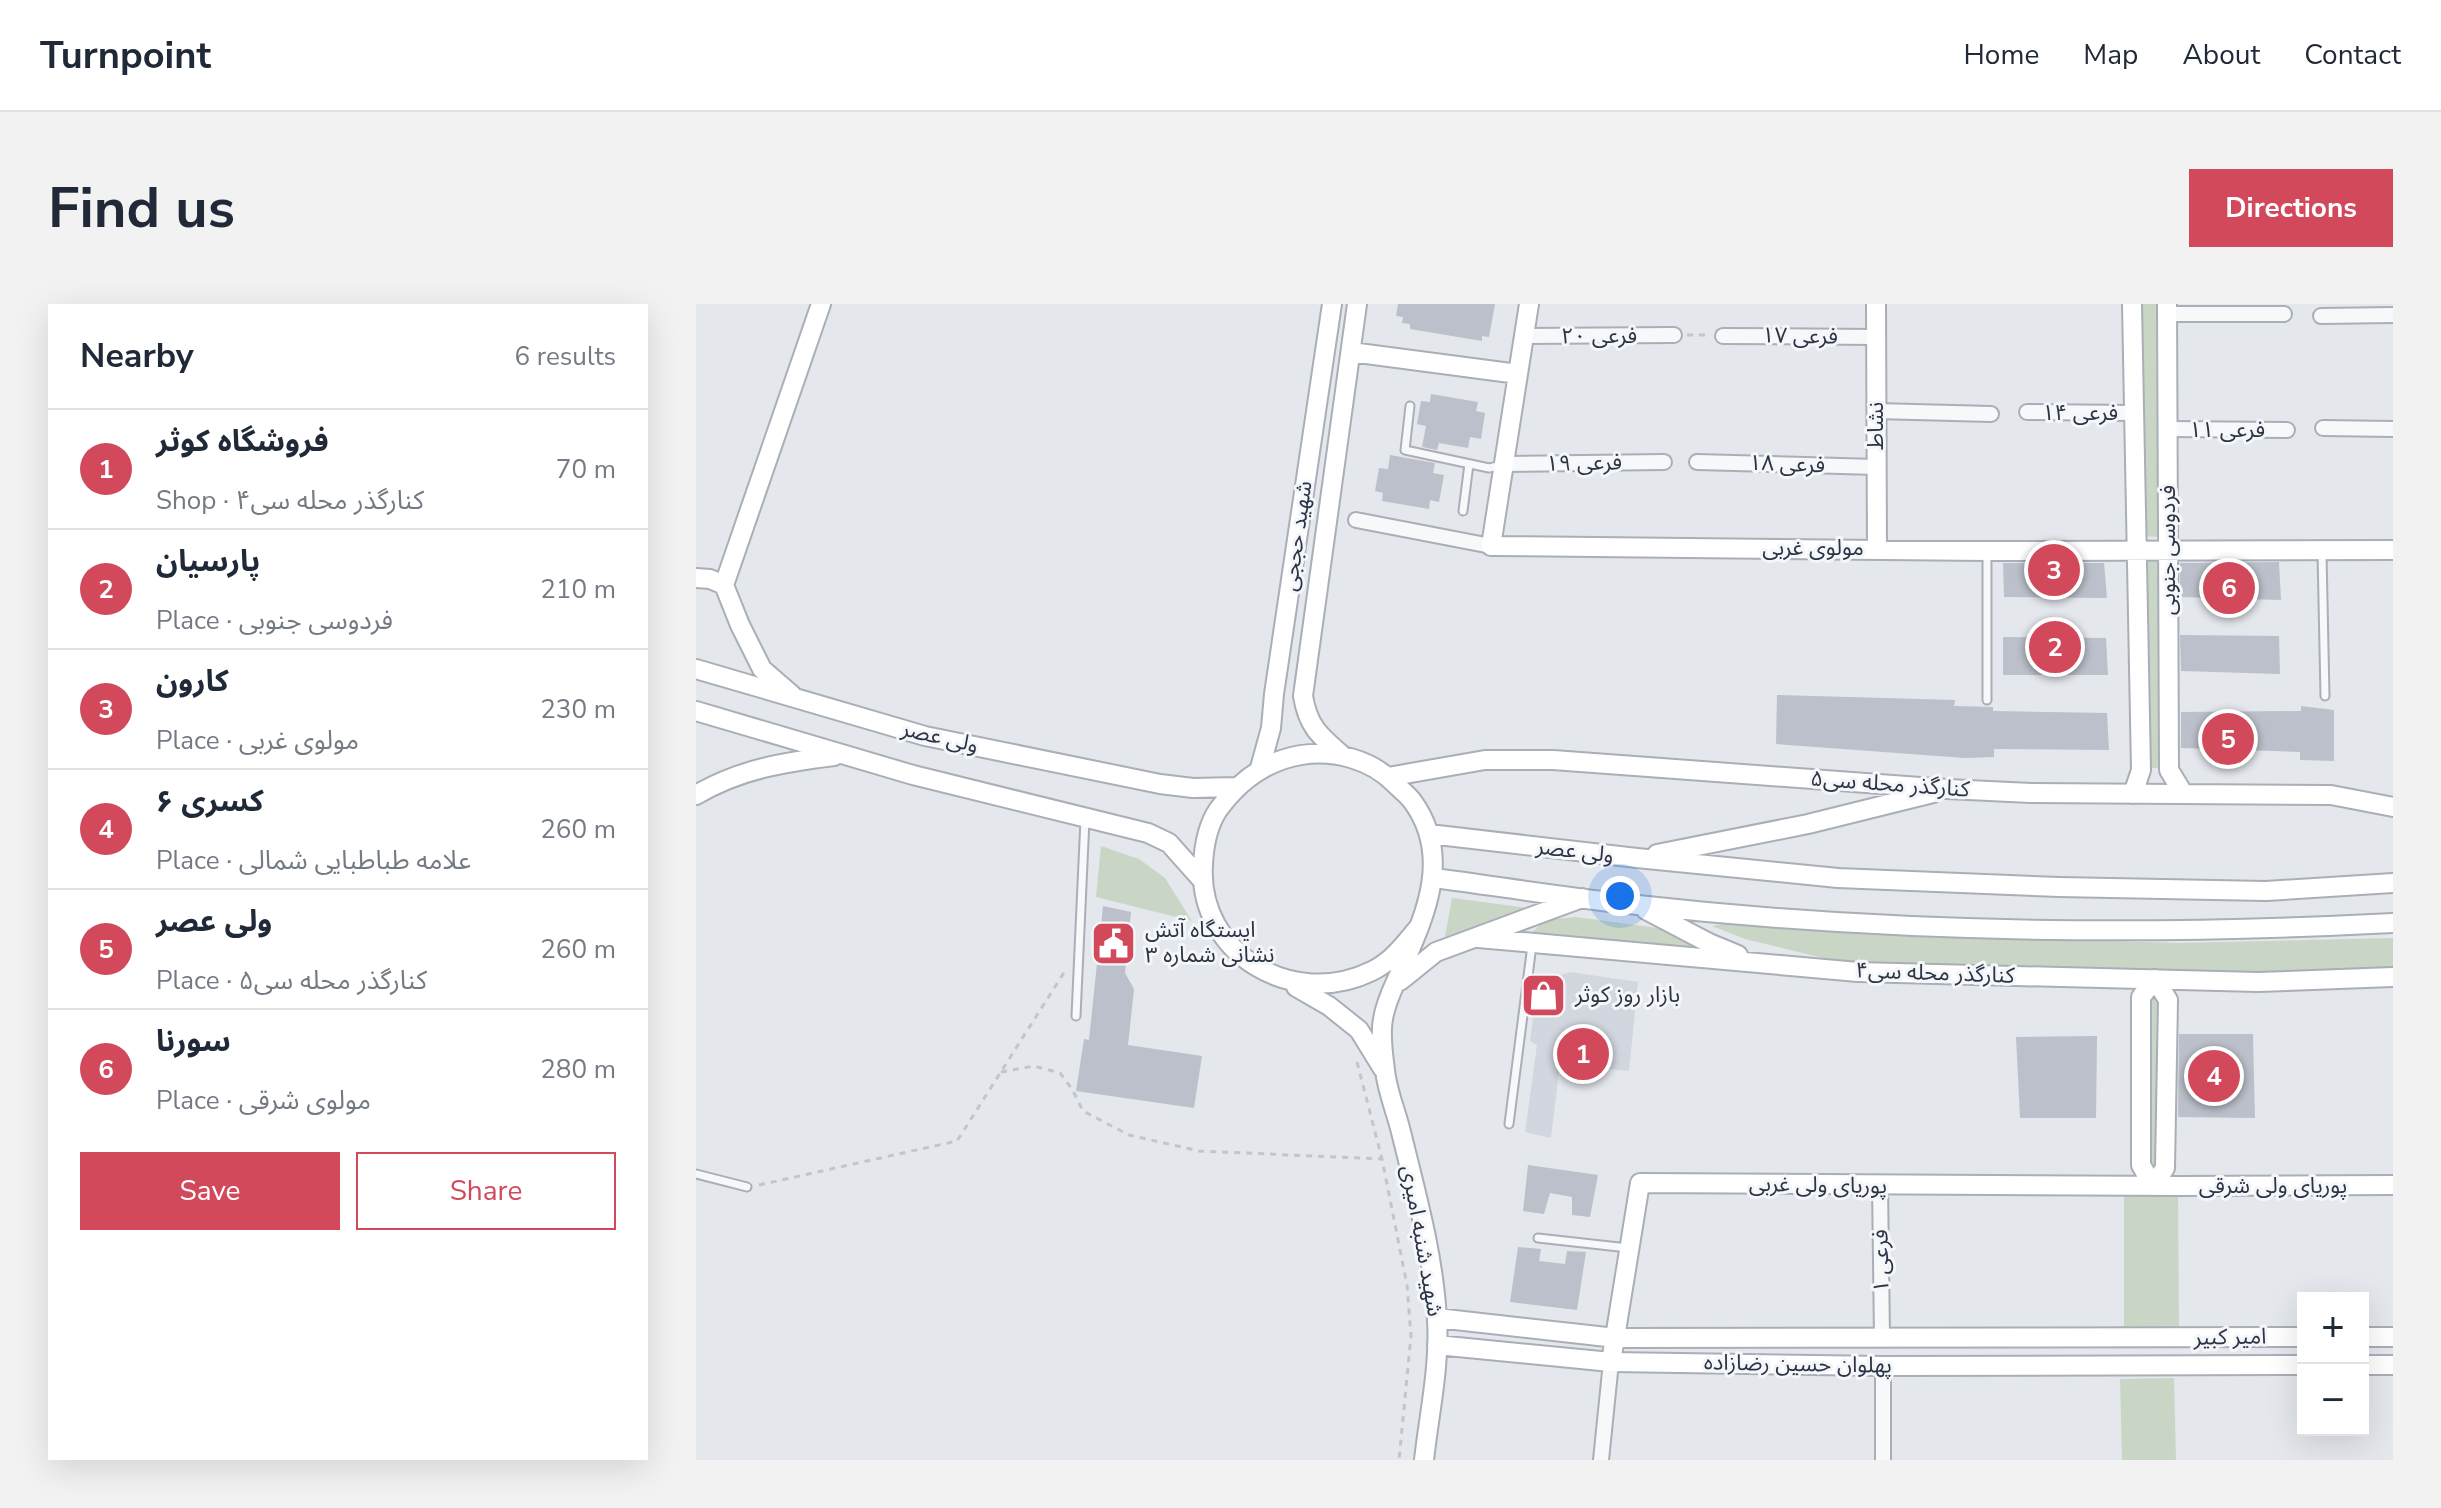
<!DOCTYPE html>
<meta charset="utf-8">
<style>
:root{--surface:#fff;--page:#f2f2f3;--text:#1f2937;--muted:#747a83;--line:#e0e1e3;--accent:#d1495b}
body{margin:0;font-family:"Nunito Sans","Noto Sans Arabic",sans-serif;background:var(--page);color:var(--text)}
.controls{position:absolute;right:24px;bottom:24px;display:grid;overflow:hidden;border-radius:0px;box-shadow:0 8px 32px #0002}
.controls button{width:72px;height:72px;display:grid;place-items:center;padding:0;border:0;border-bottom:2px solid var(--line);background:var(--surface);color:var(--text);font:40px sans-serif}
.you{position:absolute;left:924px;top:592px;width:28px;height:28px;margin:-20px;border:6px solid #fff;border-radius:50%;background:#1a73e8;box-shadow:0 0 0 12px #1a73e833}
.badge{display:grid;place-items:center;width:52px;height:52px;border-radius:50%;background:var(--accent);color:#fff;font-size:26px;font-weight:700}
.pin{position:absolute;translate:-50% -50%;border:4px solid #fff;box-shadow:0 2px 8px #0006}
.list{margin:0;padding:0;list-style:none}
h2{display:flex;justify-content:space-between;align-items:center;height:104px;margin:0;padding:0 32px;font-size:34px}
h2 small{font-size:26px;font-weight:400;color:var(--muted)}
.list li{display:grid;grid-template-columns:52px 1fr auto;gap:24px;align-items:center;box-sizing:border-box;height:120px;padding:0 32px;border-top:2px solid var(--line)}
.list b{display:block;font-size:30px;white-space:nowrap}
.list p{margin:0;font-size:26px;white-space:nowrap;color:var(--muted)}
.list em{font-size:26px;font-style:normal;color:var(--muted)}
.actions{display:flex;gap:16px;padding:24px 32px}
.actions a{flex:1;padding:18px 0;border:2px solid var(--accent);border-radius:0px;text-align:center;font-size:28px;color:var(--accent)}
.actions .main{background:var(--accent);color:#fff}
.map{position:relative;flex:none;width:1697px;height:1156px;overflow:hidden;border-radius:0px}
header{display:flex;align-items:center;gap:48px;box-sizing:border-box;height:112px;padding:0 40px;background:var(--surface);border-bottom:2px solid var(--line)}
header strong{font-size:38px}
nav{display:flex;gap:44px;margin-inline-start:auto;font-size:28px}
.intro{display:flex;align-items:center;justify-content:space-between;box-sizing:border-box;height:192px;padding:0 48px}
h1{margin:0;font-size:56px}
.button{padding:20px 36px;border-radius:0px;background:var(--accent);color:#fff;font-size:28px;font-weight:700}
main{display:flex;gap:48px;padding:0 48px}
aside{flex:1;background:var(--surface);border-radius:0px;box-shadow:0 8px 32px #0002}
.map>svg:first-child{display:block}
.built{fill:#d2d6de}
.green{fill:#c9d6c5}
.building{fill:#bbc0ca}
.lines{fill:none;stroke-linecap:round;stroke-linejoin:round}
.lane-casing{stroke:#a9aeb7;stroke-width:11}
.street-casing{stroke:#a9aeb7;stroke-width:18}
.secondary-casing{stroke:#a9aeb7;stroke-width:22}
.path{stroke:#c2c5cb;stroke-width:3;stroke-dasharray:6 6;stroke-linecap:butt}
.lane{stroke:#f7f8fa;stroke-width:7}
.street{stroke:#f7f8fa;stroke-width:14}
.secondary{stroke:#fff;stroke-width:18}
.labels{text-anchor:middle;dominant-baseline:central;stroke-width:6;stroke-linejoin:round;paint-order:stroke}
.street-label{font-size:22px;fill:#2b3445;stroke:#f4f6f9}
.poi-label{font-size:22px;fill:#2b3445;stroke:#f4f6f9;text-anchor:start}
</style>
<header>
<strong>Turnpoint</strong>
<nav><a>Home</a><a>Map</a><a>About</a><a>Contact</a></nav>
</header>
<div class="intro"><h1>Find us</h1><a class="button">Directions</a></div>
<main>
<aside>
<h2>Nearby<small>6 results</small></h2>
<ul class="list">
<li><span class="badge">1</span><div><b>فروشگاه کوثر</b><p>Shop · کنارگذر محله سی۴</p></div><em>70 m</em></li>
<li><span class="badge">2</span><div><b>پارسیان</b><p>Place · فردوسی جنوبی</p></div><em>210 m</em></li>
<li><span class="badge">3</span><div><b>کارون</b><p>Place · مولوی غربی</p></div><em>230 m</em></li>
<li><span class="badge">4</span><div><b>کسری ۶</b><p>Place · علامه طباطبایی شمالی</p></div><em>260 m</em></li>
<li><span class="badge">5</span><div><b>ولی عصر</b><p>Place · کنارگذر محله سی۵</p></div><em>260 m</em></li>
<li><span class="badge">6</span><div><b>سورنا</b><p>Place · مولوی شرقی</p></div><em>280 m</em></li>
</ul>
<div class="actions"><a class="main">Save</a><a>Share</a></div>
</aside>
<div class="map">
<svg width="1697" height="1156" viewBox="0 0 1697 1156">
<rect width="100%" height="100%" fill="#e4e7ec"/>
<!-- built -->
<path class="built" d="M874 668 942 678 933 767 864 759 855 834 829 828 841 741 834 737 840 693 858 673Z"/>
<!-- green -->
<path class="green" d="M1445 0H1460L1462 233 1446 232Z
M1450 255H1465L1469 464H1450Z
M405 542 443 555 469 574 496 617 400 593Z
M756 594 832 604 749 633Z
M880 613 969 625 1036 652 835 629 850 616Z
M1030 619 1165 629 1482 639 1697 634V663L1601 668 1281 664 1143 658 1049 635 1016 622Z
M1461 685 1468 697 1465 863 1458 870 1452 862 1449 696Z
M1482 890 1483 1025H1428V891Z
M1478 1074 1480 1156H1426L1424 1075Z"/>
<!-- building -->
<path class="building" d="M702 0H799L793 33 786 32V37L714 25V20L706 19 707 13 700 12Z
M735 90 782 98 780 107 789 109 785 135 774 133 772 144 743 139 741 146 726 143 730 122 721 120 725 97 734 98Z
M694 151 739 159 737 169 748 171 743 198 734 196 733 205 686 197 687 189 679 187 683 164 692 165Z
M1583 258 1585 296 1484 293V259Z
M1307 259H1408L1411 294 1308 293Z
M1484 331 1583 332 1584 370 1485 367Z
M1307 333 1410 334 1412 371H1307Z
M1081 391 1259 396 1258 402 1297 403V407L1411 409 1413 446 1298 445V453L1269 454 1080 440Z
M1605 402 1638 406V457L1604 456V448L1485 444V408L1605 407Z
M407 602 435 608 429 669 438 685 432 741 506 752 498 804 380 787 388 735 393 736Z
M1483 730H1557L1559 814 1482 813Z
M1401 732 1400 814H1324L1320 733Z
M832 861 902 871 894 913 876 911V893L854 889 848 910 827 907Z
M822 943 845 945 843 957 869 960 871 947 890 948 881 1006 814 998Z"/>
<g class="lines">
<defs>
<path id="lane" d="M714 102 709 146 793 164 806 161
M767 207 773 160
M1626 249 1629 392
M1291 396V250
M380 712 389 515
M813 820 836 641
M0 870 51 883
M842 934 932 944"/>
<path id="street" d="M1472 10H1588
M1625 12 1697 11
M828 32 978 31
M1027 32 1180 33
M1180 107 1295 110
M1331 108 1437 109
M1627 124 1697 125
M1471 125 1591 126
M1001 158 1181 163
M808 160 968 158
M660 216 795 242
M1184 881 1186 1033
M905 1156 915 1058
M1187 1156V1062"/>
<path id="secondary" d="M833 0 795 242 1291 247 1697 246
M1180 0 1181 245
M1436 0 1445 466 1437 490
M1471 0 1473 466 1487 489
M655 48 822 70
M0 274 14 275 28 281
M0 365 229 432 464 480 497 484 540 483
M96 391 66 365 44 321 28 281 125 0
M0 407 217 471 452 529 473 539 506 576
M647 452C624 432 612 423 607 392L661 0
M564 464 575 424 578 390 636 0
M692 473 789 456H857L1251 485 1335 489 1635 491 1697 503
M0 491C44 465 89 458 138 452
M733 530 941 554 1142 574 1363 583 1570 587 1697 579
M961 550 1112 520 1237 489
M738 574C806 583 874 594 942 601 1192 629 1446 632 1697 619
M950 606 1013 639 1042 651
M722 624C708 641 695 658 676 667 597 706 501 650 507 560 508 542 512 521 522 506 543 477 569 457 605 451 638 446 675 455 699 480 705 486 712 491 717 498 755 551 731 608 707 661 700 679 690 695 687 715 684 730 687 751 689 766 691 787 700 807 705 828 720 889 738 953 741 1016 744 1062 733 1110 728 1156
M782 634 1162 668 1562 678 1697 673
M1459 675 1472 696 1469 864 1457 882 1445 861V693Z
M704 677 740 648 886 594
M600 683 633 702 663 726 687 765
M741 1014 920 1034 1607 1033
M1667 1033H1697
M741 1041 915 1058 1187 1062 1607 1061
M915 1058 944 879 1485 882 1697 881
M1667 1061H1697"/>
</defs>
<!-- lane casing -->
<use href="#lane" class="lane-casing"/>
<!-- street casing -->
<use href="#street" class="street-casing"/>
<!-- secondary casing -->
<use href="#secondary" class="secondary-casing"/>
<!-- path -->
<path class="path" d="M991 31H1011
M661 758 686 855 711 981 715 1032 703 1156
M305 768 338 762 364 769 376 785 387 807 433 831 503 847 686 855
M63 881 261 837 369 667"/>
<!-- lane -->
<use href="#lane" class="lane"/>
<!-- street -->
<use href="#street" class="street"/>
<!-- secondary -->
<use href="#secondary" class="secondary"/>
</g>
<!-- icons -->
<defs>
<symbol id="civic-square" viewBox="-11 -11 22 22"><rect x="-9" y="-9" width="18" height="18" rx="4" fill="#d1495b" stroke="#f4f6f9"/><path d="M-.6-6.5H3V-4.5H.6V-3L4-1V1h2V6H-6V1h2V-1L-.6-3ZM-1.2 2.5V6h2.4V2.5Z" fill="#fff"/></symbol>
<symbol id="shop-square" viewBox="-11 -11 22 22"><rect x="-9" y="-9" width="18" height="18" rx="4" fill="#d1495b" stroke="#f4f6f9"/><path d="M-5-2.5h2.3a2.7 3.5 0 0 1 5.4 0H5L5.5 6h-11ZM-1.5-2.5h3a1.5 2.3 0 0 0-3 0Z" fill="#fff"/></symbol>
</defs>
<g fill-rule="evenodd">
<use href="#civic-square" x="392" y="614" width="51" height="51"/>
<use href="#shop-square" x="822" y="666" width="51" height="51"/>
</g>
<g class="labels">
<!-- street labels -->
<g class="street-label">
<text x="903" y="32">فرعی ۲۰</text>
<text transform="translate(1104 32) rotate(1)">فرعی ۱۷</text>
<text x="1384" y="109">فرعی ۱۴</text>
<text transform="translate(1180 122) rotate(-90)">نشاط</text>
<text x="1531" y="126">فرعی ۱۱</text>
<text transform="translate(888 159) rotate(-1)">فرعی ۱۹</text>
<text transform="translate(1091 160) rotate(2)">فرعی ۱۸</text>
<text transform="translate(601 232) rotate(-82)">شهید حججی</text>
<text x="1117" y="244">مولوی غربی</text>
<text transform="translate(1472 246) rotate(-90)">فردوسی جنوبی</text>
<text transform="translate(244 433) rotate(13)">ولی عصر</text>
<text transform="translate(1194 480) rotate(4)">کنارگذر محله سی۵</text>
<text transform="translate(879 547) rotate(7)">ولی عصر</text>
<text transform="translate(1239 669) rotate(2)">کنارگذر محله سی۴</text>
<text transform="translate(1122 881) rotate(1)">پوریای ولی غربی</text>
<text x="1577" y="882">پوریای ولی شرقی</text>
<text transform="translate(726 937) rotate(80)">شهید شنبه امیری</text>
<text transform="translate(1185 957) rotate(-91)">فرعی ۱</text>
<text transform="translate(1534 1033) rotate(-1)">امیر کبیر</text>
<text transform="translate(1102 1060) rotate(1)">پهلوان حسین رضازاده</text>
</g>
<!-- poi labels -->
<g class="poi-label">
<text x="449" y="626">ایستگاه آتش<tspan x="449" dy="25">نشانی شماره ۳</tspan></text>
<text x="879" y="691">بازار روز کوثر</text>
</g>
</g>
</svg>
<div class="controls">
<button>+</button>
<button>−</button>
</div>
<div class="you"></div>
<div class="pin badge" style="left:887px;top:750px">1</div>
<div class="pin badge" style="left:1359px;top:343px">2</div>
<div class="pin badge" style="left:1358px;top:266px">3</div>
<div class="pin badge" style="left:1518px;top:772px">4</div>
<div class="pin badge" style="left:1532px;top:435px">5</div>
<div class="pin badge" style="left:1533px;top:284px">6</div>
</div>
</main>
